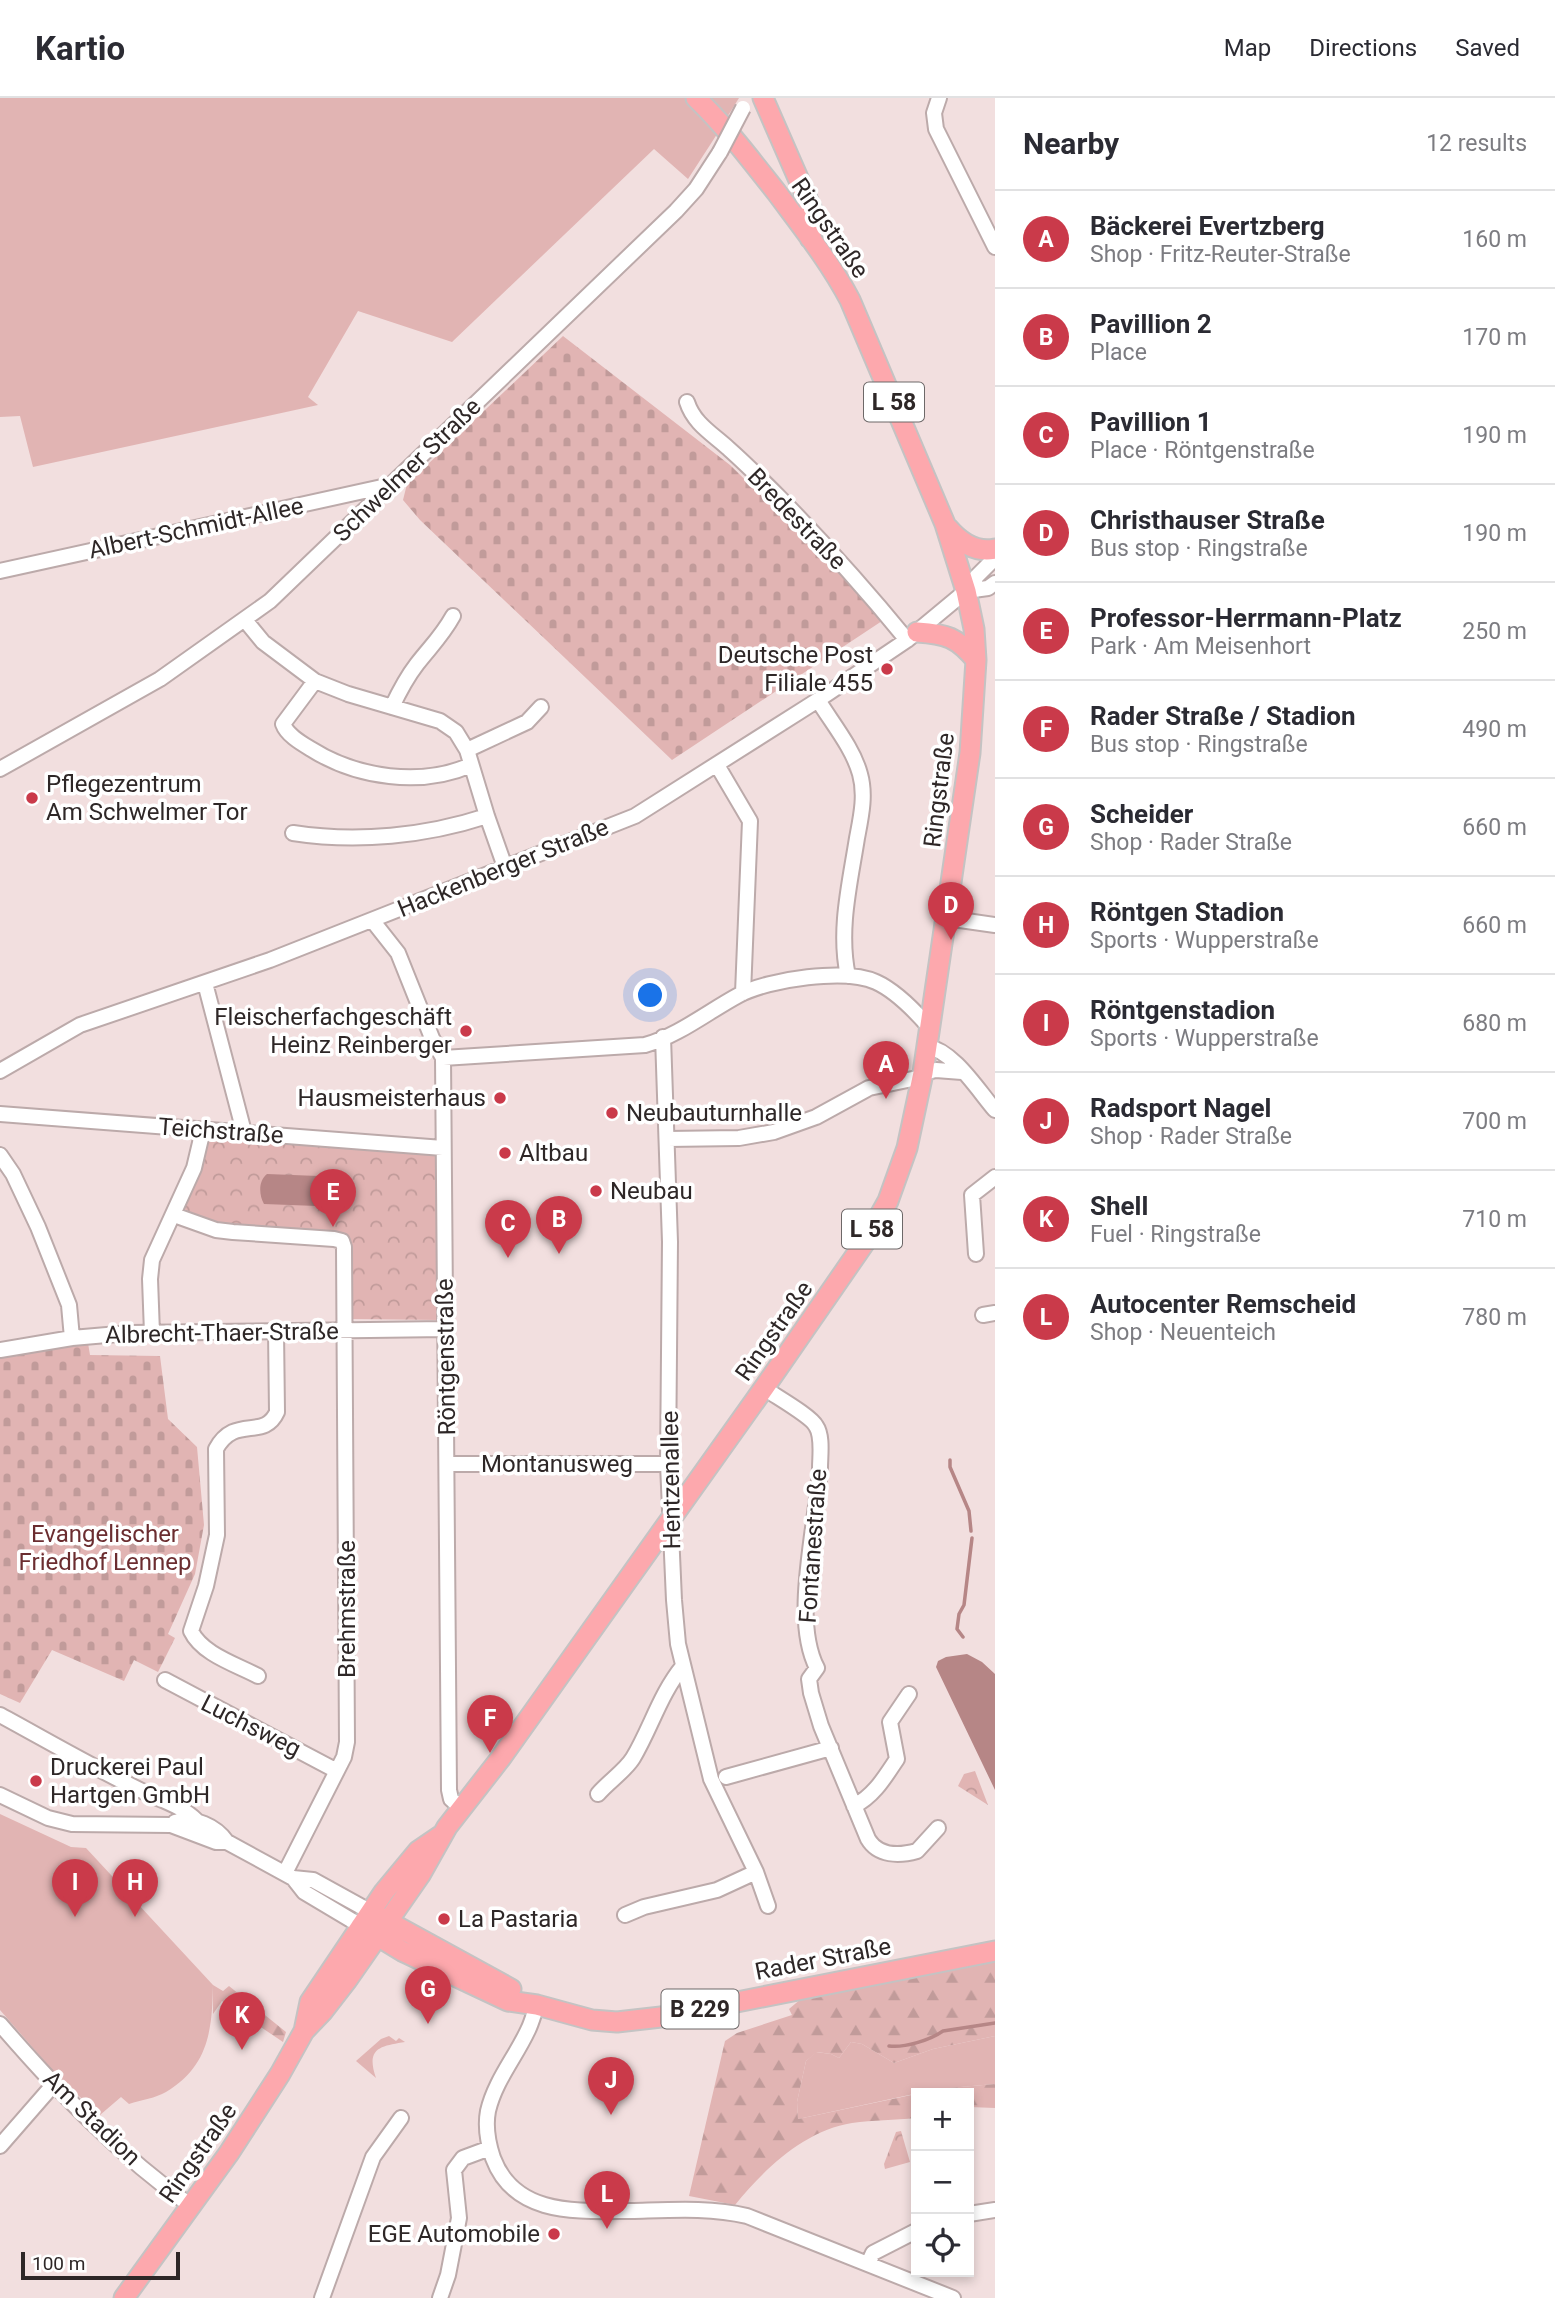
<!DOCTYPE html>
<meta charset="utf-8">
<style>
:root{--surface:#fff;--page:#f7f7f7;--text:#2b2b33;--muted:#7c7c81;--line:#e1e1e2;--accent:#ca3a4a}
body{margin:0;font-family:Roboto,sans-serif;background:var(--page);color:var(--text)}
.controls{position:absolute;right:21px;bottom:21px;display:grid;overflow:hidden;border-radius:0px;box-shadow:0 4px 10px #0003}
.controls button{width:63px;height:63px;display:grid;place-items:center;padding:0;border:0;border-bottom:2px solid var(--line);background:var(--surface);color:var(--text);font:35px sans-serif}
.scale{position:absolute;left:21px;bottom:18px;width:159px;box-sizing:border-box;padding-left:7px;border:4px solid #2e2727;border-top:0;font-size:19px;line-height:24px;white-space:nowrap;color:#2e2727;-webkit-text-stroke:5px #fff;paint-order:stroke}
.you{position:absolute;left:651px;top:898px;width:24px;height:24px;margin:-18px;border:5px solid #fff;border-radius:50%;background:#1a73e8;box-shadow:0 0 0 10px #1a73e833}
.badge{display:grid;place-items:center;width:46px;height:46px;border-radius:50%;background:var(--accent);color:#fff;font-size:23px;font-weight:700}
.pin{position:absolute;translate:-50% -58px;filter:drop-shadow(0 2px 4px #0008)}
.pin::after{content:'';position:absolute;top:37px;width:24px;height:21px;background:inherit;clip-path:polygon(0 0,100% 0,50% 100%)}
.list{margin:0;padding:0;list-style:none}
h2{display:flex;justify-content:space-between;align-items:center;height:91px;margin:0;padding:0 28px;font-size:30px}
h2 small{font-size:23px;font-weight:400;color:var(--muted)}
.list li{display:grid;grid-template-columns:46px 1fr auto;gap:21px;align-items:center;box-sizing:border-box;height:98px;padding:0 28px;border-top:2px solid var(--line)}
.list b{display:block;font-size:26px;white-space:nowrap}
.list p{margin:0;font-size:23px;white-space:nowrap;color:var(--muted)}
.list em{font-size:23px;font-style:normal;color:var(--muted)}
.icon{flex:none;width:38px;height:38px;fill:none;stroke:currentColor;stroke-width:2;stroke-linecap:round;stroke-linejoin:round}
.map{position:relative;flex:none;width:995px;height:2200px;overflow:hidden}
header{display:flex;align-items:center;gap:42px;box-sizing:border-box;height:98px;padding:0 35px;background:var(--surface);border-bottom:2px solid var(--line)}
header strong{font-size:33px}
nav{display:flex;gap:38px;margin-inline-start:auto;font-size:24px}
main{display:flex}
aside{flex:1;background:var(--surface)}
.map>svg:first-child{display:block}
.grass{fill:#e1b4b3}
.forest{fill:url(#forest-firs)}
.cemetery{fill:url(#cemetery-stones)}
.park{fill:url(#park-crowns)}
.water{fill:#b68686}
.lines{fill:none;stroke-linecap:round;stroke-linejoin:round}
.stream{stroke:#b68686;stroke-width:3.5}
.minor-casing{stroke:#bcaaaa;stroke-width:18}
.major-casing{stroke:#c4c3c3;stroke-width:23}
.minor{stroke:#fff;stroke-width:14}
.major{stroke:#fda8ad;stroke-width:19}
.minor-bridge-casing{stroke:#bcaaaa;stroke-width:18;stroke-linecap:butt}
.minor-bridge{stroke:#fff;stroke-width:14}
.poi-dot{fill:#ca3a4a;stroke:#fff;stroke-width:2.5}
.labels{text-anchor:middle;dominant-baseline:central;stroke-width:7;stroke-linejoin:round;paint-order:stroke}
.shield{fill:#fff;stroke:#6d6868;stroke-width:2}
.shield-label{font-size:23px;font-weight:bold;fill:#2e2727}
.street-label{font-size:24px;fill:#2e2727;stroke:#fff}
.poi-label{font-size:24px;fill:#2e2727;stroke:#fff;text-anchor:start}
.park-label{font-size:24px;fill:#6b2d30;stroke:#fff}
</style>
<header>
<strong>Kartio</strong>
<nav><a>Map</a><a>Directions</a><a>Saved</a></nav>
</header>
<main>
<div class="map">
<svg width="995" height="2200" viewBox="0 0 995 2200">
<defs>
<pattern id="forest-firs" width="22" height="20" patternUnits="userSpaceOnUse" patternTransform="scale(1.75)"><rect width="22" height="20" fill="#e1b4b3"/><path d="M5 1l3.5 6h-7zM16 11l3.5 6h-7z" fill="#c19b9a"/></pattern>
<pattern id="cemetery-stones" width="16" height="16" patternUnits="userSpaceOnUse" patternTransform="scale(1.75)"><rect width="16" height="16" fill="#e1b4b3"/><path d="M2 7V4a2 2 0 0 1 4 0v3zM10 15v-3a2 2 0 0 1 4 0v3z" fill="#c19b9a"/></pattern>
<pattern id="park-crowns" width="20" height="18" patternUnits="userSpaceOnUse" patternTransform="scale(1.75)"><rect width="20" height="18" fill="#e1b4b3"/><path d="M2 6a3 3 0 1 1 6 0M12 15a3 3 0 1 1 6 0" fill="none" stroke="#c19b9a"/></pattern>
</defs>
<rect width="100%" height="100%" fill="#f2dfdf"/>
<!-- grass -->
<path class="grass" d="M0 0H686L721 30 688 81 654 51 452 244 358 213 308 299 318 307 33 369 20 318 0 319Z
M702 0H739L724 24Z
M0 1716 71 1749 86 1750 213 1887C212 1932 209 1968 166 1994 156 2000 141 2002 129 2006L121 1999 100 2017 60 1981 0 1912Z
M389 1938 396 1943 399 1940 405 1944C382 1948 365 1949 376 1980L356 1963 381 1941Z
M995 1938V1986L937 1991 798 2021 797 2004 806 1963 816 1954 831 1956 839 1960 851 1944 862 1946 894 1965 933 1951Z"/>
<!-- forest -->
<path class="forest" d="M995 1858V1938L933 1951 894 1965 862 1946 851 1944 839 1960 831 1956 817 1954 806 1963 797 2004 798 2021 916 1996V2020C895 2022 873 2022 852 2025 805 2032 763 2072 735 2107L689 2098 725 1943 737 1935 792 1917 789 1911 808 1895Z
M213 1887 223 1893 229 1888 286 1934 283 1944 222 1903 213 1916Z
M995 1986V2010L969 2009V1995H917L937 1991Z"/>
<!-- cemetery -->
<path class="cemetery" d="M563 238 730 367 827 462 882 523 672 662 420 422 403 402 407 386Z
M88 1245 90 1257 160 1258 168 1321 197 1349 204 1427 195 1476 168 1536 175 1540 158 1574 134 1562 124 1583 52 1552 20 1605 0 1596V1260Z"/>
<!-- park -->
<path class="park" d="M209 1037 438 1054 441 1222 349 1221 351 1150 234 1131 180 1114Z
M975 1673 988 1707 958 1688 964 1676Z
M901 2033 910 2064 885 2071 884 2066 896 2034Z"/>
<!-- water -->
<path class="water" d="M267 1076 318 1078 320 1090 317 1108 264 1106C259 1097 258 1083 267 1076Z
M967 1556 982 1564 995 1576V1692L936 1569 938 1563 946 1559Z"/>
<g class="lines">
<!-- stream -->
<path class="stream" d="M950 1362V1369L969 1413 971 1433
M963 1539 957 1531 959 1516 964 1507 972 1440
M889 1948C905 1950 930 1942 943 1933L995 1925"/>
<defs>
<path id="minor" d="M939 0 934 15 936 31 995 149
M687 304C694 326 713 336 729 351 747 367 764 384 780 400 824 445 867 493 907 542
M0 473 391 387
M966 493 988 490 995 485
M245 522 263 544 315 583 348 596 440 623 456 634 467 652 487 718 505 769
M315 583 283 626C287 637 301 645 311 651 357 680 421 689 471 667
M818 602C832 625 853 650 860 676 866 697 861 719 857 740 850 785 838 832 848 878
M392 609C399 594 407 579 417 566 431 548 442 538 453 518
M467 652 527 624 541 609
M717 667 750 723 743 895
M0 671 160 581 270 503 676 113 696 91 720 54
M293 735C357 745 426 738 487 718
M946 820 995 827
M372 822 398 855 432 940 443 960 449 1692 451 1701 461 1710
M205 885 244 1034
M663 939 670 1144 668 1366 674 1502 678 1546 711 1681 756 1774 768 1808
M926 948C954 953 977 991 995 1012
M443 960 645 947C678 938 709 913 739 897 769 881 846 870 876 884 896 893 915 913 929 929
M0 973 80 927 270 862 635 718 818 602 907 542 966 493 977 478 995 460
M923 975 936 972 962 974
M0 1016 443 1050
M667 1041 739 1040 774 1034 816 1019 869 990 922 979
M0 1057 13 1076 38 1129 69 1207 72 1240
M174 1117 216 1132 233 1134 334 1141 342 1143 344 1149 347 1644 344 1659 285 1775
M976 1156 972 1097 995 1079
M983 1217 995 1215
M152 1235 150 1181 152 1162 194 1070 203 1032
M0 1252 72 1240 130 1235 446 1231
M764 1290C775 1298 811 1318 816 1328 823 1338 820 1358 820 1370 817 1427 791 1520 817 1570L809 1581 811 1595 821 1628 868 1741C878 1758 899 1758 917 1753L938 1730
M447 1366H668
M258 1578C235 1566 202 1556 191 1533L206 1488 217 1437 216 1351C235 1316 264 1343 277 1314L276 1233
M165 1582 337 1673
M0 1617C46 1642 92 1669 140 1692 160 1702 181 1707 197 1723
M726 1679 831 1650
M598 1696C608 1684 625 1673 633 1660 651 1630 660 1596 683 1568
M0 1697 48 1720 72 1726 171 1727 216 1744H227
M854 1708C874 1698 885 1679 897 1661L890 1624 909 1596
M175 1724C194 1718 216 1728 227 1744L293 1780 304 1794 361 1828
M293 1780 313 1782 371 1814
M625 1817 644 1809 717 1792 756 1774
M537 1907C534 1915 532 1924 528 1932 515 1960 495 1983 488 2013 485 2029 488 2045 493 2060 515 2119 579 2113 631 2113 670 2112 710 2109 747 2118L953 2200
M0 1926C57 1992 119 2057 191 2108
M0 2048 54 1986
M969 2116 995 2112
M868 2166 873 2155 916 2133
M322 2200 373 2059 401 2020
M440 2200 448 2177 459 2120 454 2072 463 2060 490 2050"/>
<path id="major" d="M763 0 812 112 815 122 810 140
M948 430C960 444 976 455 995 451
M917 534C946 536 957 539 976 562
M378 1818 511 1891
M361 1828 402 1853 508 1903 537 1907 592 1922 617 1924 661 1919 995 1853
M304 1933 310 1904 384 1794 418 1753 440 1738
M124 2200 229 2055 280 1976 304 1933 323 1913 347 1882 420 1777 447 1729 500 1661 764 1290 865 1144 888 1103 907 1050 923 975 970 655 976 562 974 531 966 493 945 426 850 202C830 164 803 130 777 95 751 62 726 29 696 0"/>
</defs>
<!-- minor casing -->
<use href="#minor" class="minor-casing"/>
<!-- major casing -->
<use href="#major" class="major-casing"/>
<!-- minor -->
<use href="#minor" class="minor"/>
<!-- major -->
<use href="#major" class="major"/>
<defs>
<path id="minor-bridge" d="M720 54 743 10"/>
</defs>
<!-- minor-bridge casing -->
<use href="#minor-bridge" class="minor-bridge-casing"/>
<!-- minor-bridge -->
<use href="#minor-bridge" class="minor-bridge"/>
</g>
<!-- markers -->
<g class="poi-dot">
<circle cx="887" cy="571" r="7"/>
<circle cx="32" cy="700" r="7"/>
<circle cx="466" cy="933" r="7"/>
<circle cx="500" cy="1000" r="7"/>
<circle cx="612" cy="1015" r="7"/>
<circle cx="505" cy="1055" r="7"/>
<circle cx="596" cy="1093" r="7"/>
<circle cx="36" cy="1683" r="7"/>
<circle cx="444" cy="1821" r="7"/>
<circle cx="554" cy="2136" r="7"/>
</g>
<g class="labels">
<!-- shield labels -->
<g class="shield">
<rect x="864" y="284.5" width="60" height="39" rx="5"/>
<rect x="842" y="1111.5" width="60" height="39" rx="5"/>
<rect x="661.5" y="1891.5" width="77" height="39" rx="5"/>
</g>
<g class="shield-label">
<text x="894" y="304">L 58</text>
<text x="872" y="1131">L 58</text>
<text x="700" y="1911">B 229</text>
</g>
<!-- street labels -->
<g class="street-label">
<text transform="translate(830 130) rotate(55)">Ringstraße</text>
<text transform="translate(407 372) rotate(-44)">Schwelmer Straße</text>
<text transform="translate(797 421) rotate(46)">Bredestraße</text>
<text transform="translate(196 430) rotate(-12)">Albert-Schmidt-Allee</text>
<text transform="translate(939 692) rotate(-83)">Ringstraße</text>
<text transform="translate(503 770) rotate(-22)">Hackenberger Straße</text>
<text transform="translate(221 1033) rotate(4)">Teichstraße</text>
<text transform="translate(774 1233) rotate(-55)">Ringstraße</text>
<text transform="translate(222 1235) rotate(-1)">Albrecht-Thaer-Straße</text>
<text transform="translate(446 1259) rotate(-91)">Röntgenstraße</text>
<text x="557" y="1366">Montanusweg</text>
<text transform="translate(671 1382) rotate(-91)">Hentzenallee</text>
<text transform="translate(813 1448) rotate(-86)">Fontanestraße</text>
<text transform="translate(347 1511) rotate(-90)">Brehmstraße</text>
<text transform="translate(251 1628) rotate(27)">Luchsweg</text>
<text transform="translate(823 1861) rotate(-11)">Rader Straße</text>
<text transform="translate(92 2020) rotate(44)">Am Stadion</text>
<text transform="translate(198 2055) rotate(-55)">Ringstraße</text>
</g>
<!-- poi labels -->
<g class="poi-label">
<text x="873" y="557" text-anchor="end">Deutsche Post<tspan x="873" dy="28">Filiale 455</tspan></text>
<text x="46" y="686">Pflegezentrum<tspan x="46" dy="28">Am Schwelmer Tor</tspan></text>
<text x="452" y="919" text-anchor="end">Fleischerfachgeschäft<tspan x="452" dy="28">Heinz Reinberger</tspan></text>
<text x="486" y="1000" text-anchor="end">Hausmeisterhaus</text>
<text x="626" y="1015">Neubauturnhalle</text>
<text x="519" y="1055">Altbau</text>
<text x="610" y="1093">Neubau</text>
<text x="50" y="1669">Druckerei Paul<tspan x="50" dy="28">Hartgen GmbH</tspan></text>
<text x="458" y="1821">La Pastaria</text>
<text x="540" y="2136" text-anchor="end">EGE Automobile</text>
</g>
<!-- park labels -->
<g class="park-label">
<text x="105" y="1436">Evangelischer<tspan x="105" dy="28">Friedhof Lennep</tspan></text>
</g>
</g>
</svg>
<div class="controls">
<button>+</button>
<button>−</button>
<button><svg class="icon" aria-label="locate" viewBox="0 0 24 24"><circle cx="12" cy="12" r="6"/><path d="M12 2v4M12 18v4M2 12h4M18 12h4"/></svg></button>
</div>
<div class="scale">100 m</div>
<div class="you"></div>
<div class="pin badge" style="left:886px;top:1001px">A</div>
<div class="pin badge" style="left:559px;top:1156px">B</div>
<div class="pin badge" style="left:508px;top:1160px">C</div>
<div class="pin badge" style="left:951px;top:842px">D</div>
<div class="pin badge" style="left:333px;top:1129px">E</div>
<div class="pin badge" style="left:490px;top:1655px">F</div>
<div class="pin badge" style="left:428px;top:1926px">G</div>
<div class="pin badge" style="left:135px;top:1819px">H</div>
<div class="pin badge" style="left:75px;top:1819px">I</div>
<div class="pin badge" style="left:611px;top:2017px">J</div>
<div class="pin badge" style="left:242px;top:1952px">K</div>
<div class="pin badge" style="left:607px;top:2131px">L</div>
</div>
<aside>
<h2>Nearby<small>12 results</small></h2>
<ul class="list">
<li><span class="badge">A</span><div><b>Bäckerei Evertzberg</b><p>Shop · Fritz-Reuter-Straße</p></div><em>160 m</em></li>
<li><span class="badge">B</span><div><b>Pavillion 2</b><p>Place</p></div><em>170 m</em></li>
<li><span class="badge">C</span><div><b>Pavillion 1</b><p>Place · Röntgenstraße</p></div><em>190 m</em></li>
<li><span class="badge">D</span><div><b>Christhauser Straße</b><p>Bus stop · Ringstraße</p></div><em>190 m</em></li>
<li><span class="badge">E</span><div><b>Professor-Herrmann-Platz</b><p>Park · Am Meisenhort</p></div><em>250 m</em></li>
<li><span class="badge">F</span><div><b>Rader Straße / Stadion</b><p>Bus stop · Ringstraße</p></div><em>490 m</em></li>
<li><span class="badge">G</span><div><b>Scheider</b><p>Shop · Rader Straße</p></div><em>660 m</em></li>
<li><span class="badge">H</span><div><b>Röntgen Stadion</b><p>Sports · Wupperstraße</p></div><em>660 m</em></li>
<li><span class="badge">I</span><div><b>Röntgenstadion</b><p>Sports · Wupperstraße</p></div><em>680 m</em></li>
<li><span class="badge">J</span><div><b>Radsport Nagel</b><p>Shop · Rader Straße</p></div><em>700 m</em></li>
<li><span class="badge">K</span><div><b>Shell</b><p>Fuel · Ringstraße</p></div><em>710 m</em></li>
<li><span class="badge">L</span><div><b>Autocenter Remscheid</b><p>Shop · Neuenteich</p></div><em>780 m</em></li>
</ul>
</aside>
</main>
